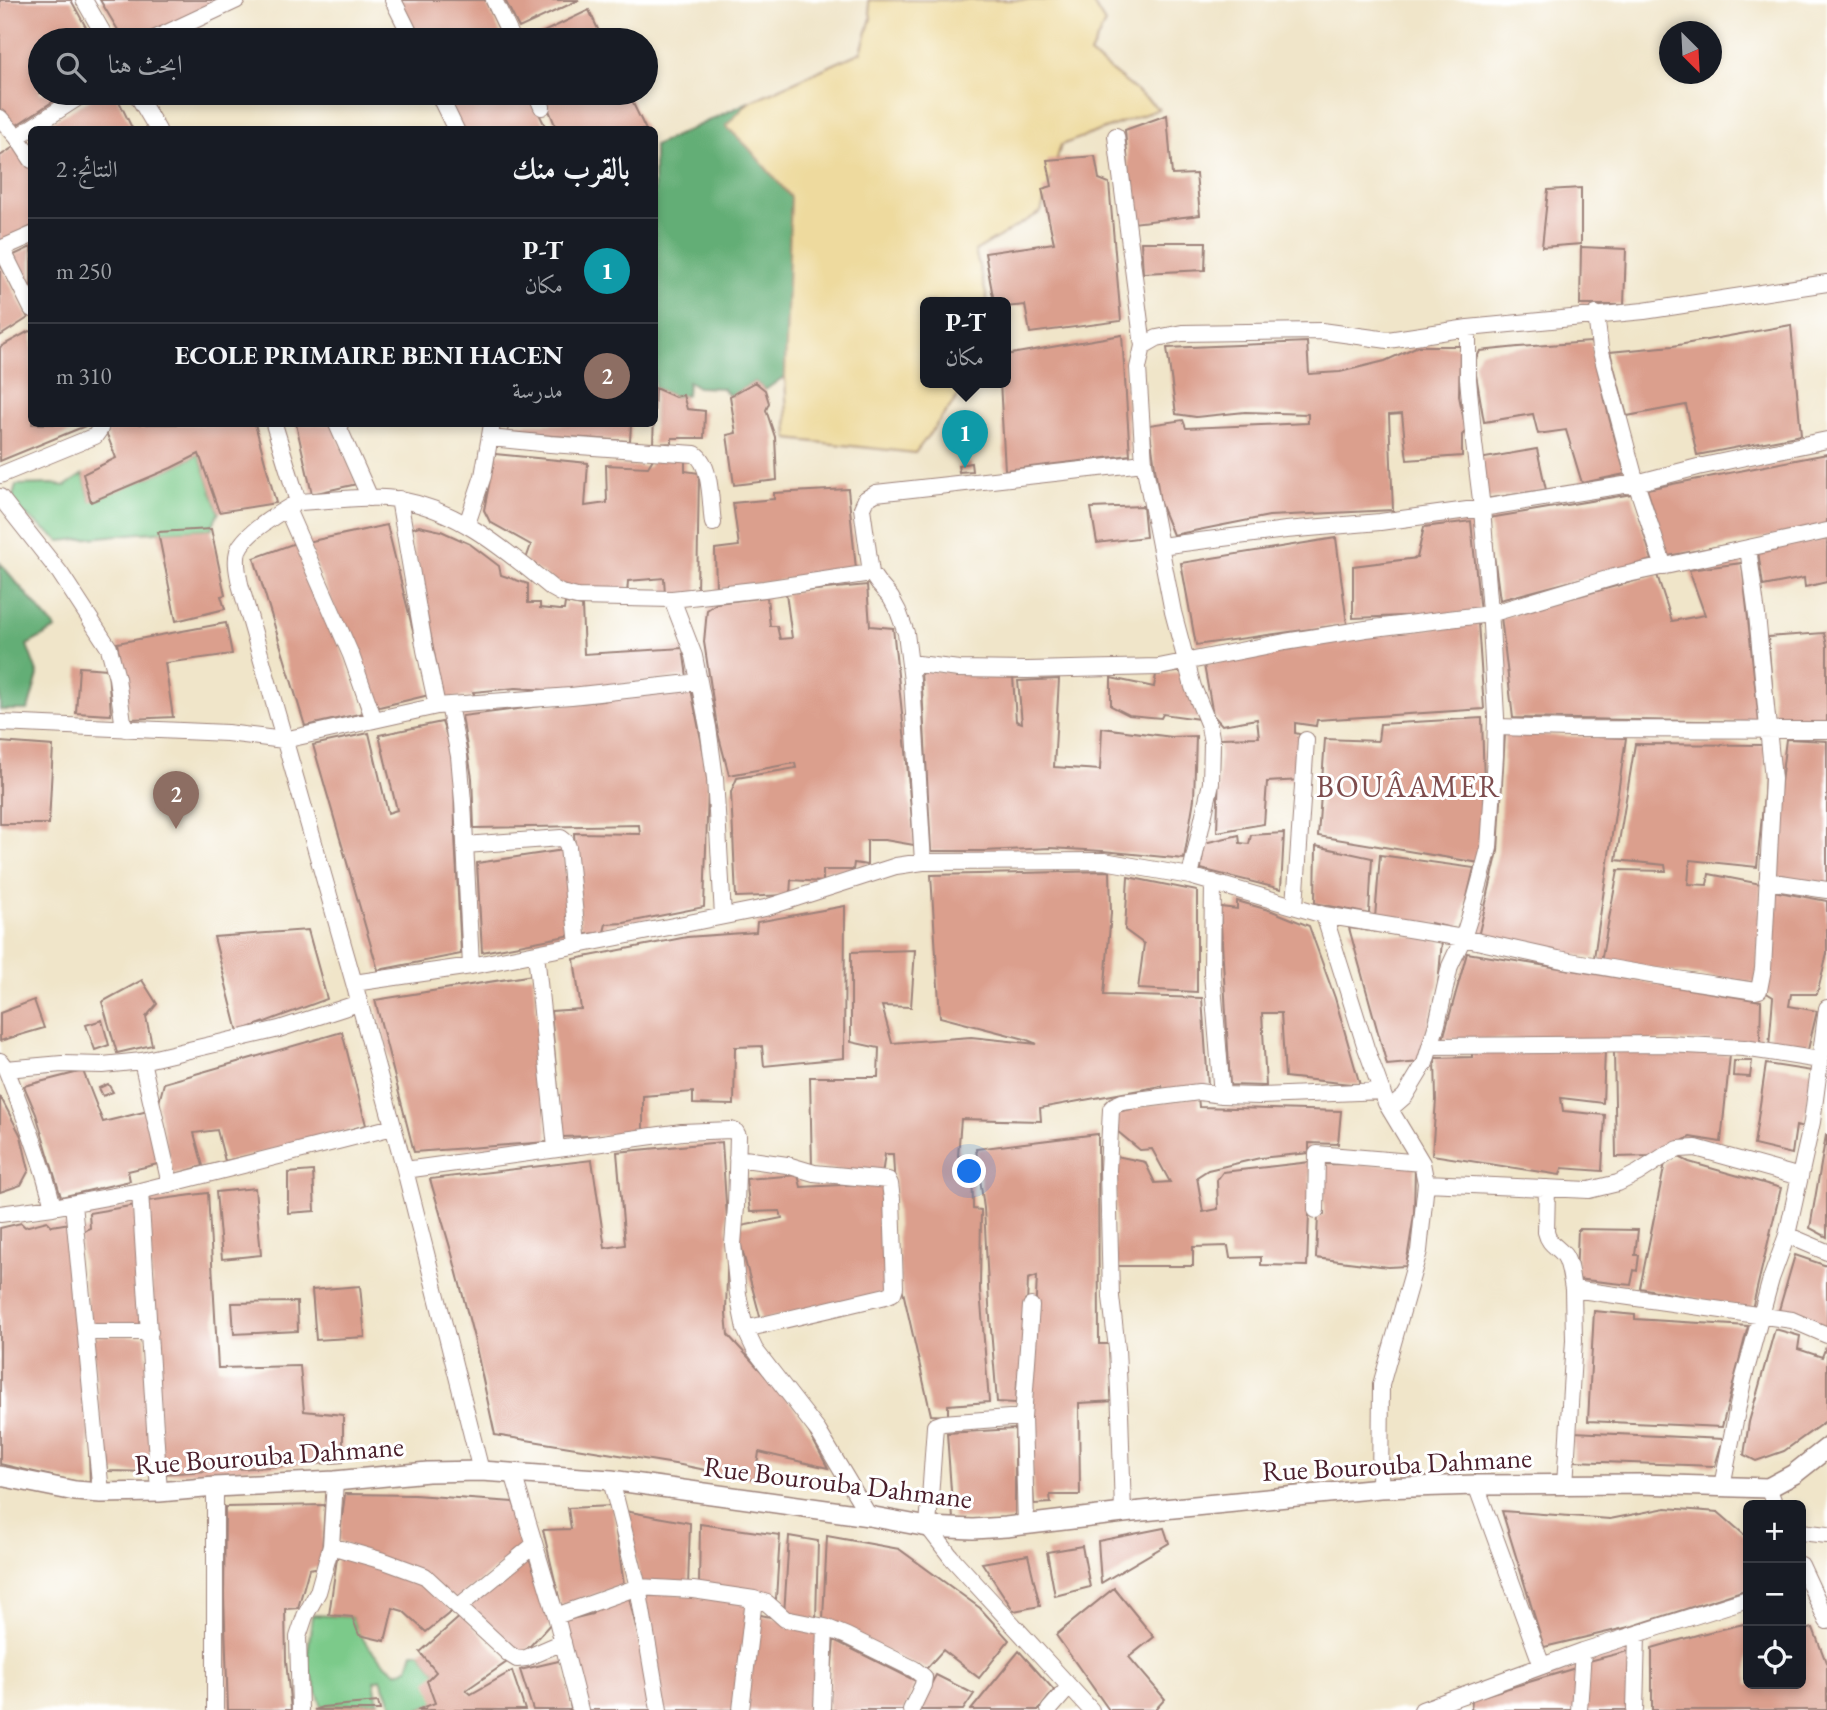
<!DOCTYPE html>
<html lang="ar">
<meta charset="utf-8">
<style>
:root{--surface:#171b24;--page:#242831;--text:#f1f3f6;--muted:#9ea1a6;--line:#363941;--accent:#d690ce}
body{margin:0;font-family:"EB Garamond",Amiri,serif;background:var(--page);color:var(--text);direction:rtl}
.controls{position:absolute;right:21px;bottom:21px;display:grid;overflow:hidden;border-radius:10px;box-shadow:0 4px 10px #0003}
.controls button{width:63px;height:63px;display:grid;place-items:center;padding:0;border:0;border-bottom:2px solid var(--line);background:var(--surface);color:var(--text);font:35px sans-serif}
.compass{position:absolute;left:1659px;top:21px;width:63px;height:63px;border-radius:50%;background:var(--surface);box-shadow:0 4px 10px #0003;rotate:156deg}
.you{position:absolute;left:970px;top:1172px;width:24px;height:24px;margin:-18px;border:5px solid #fff;border-radius:50%;background:#1a73e8;box-shadow:0 0 0 10px #1a73e833}
.badge{display:grid;place-items:center;width:46px;height:46px;border-radius:50%;background:var(--accent);color:#fff;font-size:23px;font-weight:700}
.pin{position:absolute;translate:-50% -58px;filter:drop-shadow(0 2px 4px #0008)}
.pin::after{content:'';position:absolute;top:37px;width:24px;height:21px;background:inherit;clip-path:polygon(0 0,100% 0,50% 100%)}
.popup{position:absolute;left:920px;top:297px;width:91px;height:91px;box-sizing:border-box;display:grid;place-content:center;border-radius:10px;background:var(--surface);filter:drop-shadow(0 2px 5px #0005);font-size:23px;white-space:nowrap;color:var(--muted)}
.popup b{font-size:26px;color:var(--text)}
.popup::after{content:'';position:absolute;left:50%;top:100%;margin-left:-14px;border:14px solid transparent;border-top-color:var(--surface)}
.list{margin:0;padding:0;list-style:none}
h2{display:flex;justify-content:space-between;align-items:center;height:91px;margin:0;padding:0 28px;font-size:30px}
h2 small{font-size:23px;font-weight:400;color:var(--muted)}
.list li{display:grid;grid-template-columns:46px 1fr auto;gap:21px;align-items:center;box-sizing:border-box;height:105px;padding:0 28px;border-top:2px solid var(--line)}
.list b{display:block;font-size:26px;white-space:nowrap}
.list p{margin:0;font-size:23px;white-space:nowrap;color:var(--muted)}
.list em{font-size:23px;font-style:normal;color:var(--muted)}
.icon{flex:none;width:38px;height:38px;fill:none;stroke:currentColor;stroke-width:2;stroke-linecap:round;stroke-linejoin:round}
.map{position:relative;flex:none;width:1827px;height:1710px;overflow:hidden;direction:ltr}
.search{position:absolute;background:var(--surface);box-shadow:0 4px 10px #0003;left:28px;top:28px;width:630px;height:77px;display:flex;align-items:center;gap:18px;box-sizing:border-box;padding:0 24px;border-radius:38px;color:var(--muted);font-size:26px}
.panel{position:absolute;background:var(--surface);box-shadow:0 4px 10px #0003;left:28px;top:126px;width:630px;height:301px;border-radius:10px;direction:rtl}
.map>svg:first-child{display:block}
.green{fill:#7bca8a;stroke:#62745a;stroke-width:2}
.forest{fill:#64ae76;stroke:#576650;stroke-width:2}
.sand{fill:#eeda9e;stroke:#9c7c64;stroke-width:2}
.building{fill:#db9f8d}
.lines{fill:none;stroke-linecap:round;stroke-linejoin:round}
.minor-casing{stroke:#9d827a;stroke-width:18}
.tertiary-casing{stroke:#9d827a;stroke-width:22}
.minor{stroke:#fff;stroke-width:16}
.tertiary{stroke:#fff;stroke-width:19}
.labels{text-anchor:middle;dominant-baseline:central;stroke-width:6;stroke-linejoin:round;paint-order:stroke}
.street-label{font-size:28px;fill:#4a1f2b;stroke:#fff}
.neighbourhood-label{font-size:30px;letter-spacing:2px;fill:#7d4c4d;stroke:#fff}
</style>
<div class="map">
<svg width="1827" height="1710" viewBox="0 0 1827 1710">
<rect width="100%" height="100%" fill="#fff"/>
<filter id="ink" filterUnits="userSpaceOnUse"><feTurbulence type="fractalNoise" baseFrequency=".0143" numOctaves="2"/><feDisplacementMap in="SourceGraphic" scale="14" xChannelSelector="R" yChannelSelector="G"/><feConvolveMatrix kernelMatrix="1 2 1 2 8 2 1 2 1" color-interpolation-filters="sRGB"/></filter>
<filter id="wash" filterUnits="userSpaceOnUse"><feTurbulence type="fractalNoise" baseFrequency=".00686" numOctaves="4" result="noise"/><feDisplacementMap in="SourceGraphic" scale="28" xChannelSelector="R" yChannelSelector="G"/><feGaussianBlur stdDeviation="1.57" result="paint"/><feColorMatrix in="noise" values="0 0 0 0 0 0 0 0 0 0 0 0 0 0 0 0 0 1.4 0 .05"/><feComposite in="paint" operator="in"/></filter>
<g filter="url(#wash)">
<rect width="100%" height="100%" fill="#f0e5c9"/>
<!-- green -->
<path class="green" d="M199 454 219 512 211 529 139 533 60 541 11 504 16 485 52 484 65 486 83 474 91 501 171 468Z
M312 1615 352 1617C362 1643 375 1656 397 1673L408 1668 413 1652H420L436 1672 435 1703 416 1710H394L381 1679 374 1681 378 1702 322 1707 307 1663Z"/>
<!-- forest -->
<path class="forest" d="M749 102 726 126 748 147 791 197 785 376 765 390 755 382 730 396 722 388 698 387 688 381 687 395 675 397 655 388 654 385V146Z
M0 563 56 629 27 645 38 675 28 710H0Z"/>
<!-- sand -->
<path class="sand" d="M868 0H1091L1105 23 1090 54 1159 109 1061 145 1041 212 975 251 988 302H925V382H969L915 453 788 439 785 376 791 197 748 147 726 126 749 102 861 52 871 18Z"/>
<g id="blocks">
<!-- building -->
<path class="building" d="M0 0H71L93 40H40V93H66L12 128 0 109Z
M100 0H220L162 34 139 40H124Z
M398 0H485L504 40H417Z
M505 0H579L519 28Z
M589 10 603 40H527Z
M102 93H115L133 130H37Z
M443 93H529L547 130H461Z
M542 93H628L646 130H557Z
M1167 115 1172 175 1196 174 1200 215 1133 223 1125 130Z
M17 145 32 168V226L3 241 0 240V156Z
M1095 156 1099 179 1109 183 1121 321 1030 333 1025 305 1005 307V302H994L985 253 1054 243 1042 189 1052 186 1047 160Z
M1581 188V244L1542 247 1548 190Z
M1141 242H1206L1205 270 1143 273Z
M31 247V296L14 255Z
M1581 247 1626 249 1624 305H1580Z
M0 263 28 318 0 336Z
M1791 325 1801 435 1697 455 1686 405 1627 416 1610 352 1673 346Z
M29 331 32 332V424H90L0 461V347Z
M1122 335 1130 455 1005 470 1000 382H1005V355Z
M1307 342 1309 374 1340 372 1385 361 1418 346H1460L1459 396 1466 431 1462 435V456L1407 460 1402 414 1389 415 1393 510 1269 516 1173 535 1160 503 1149 425 1183 420 1186 428 1308 423V414L1245 412 1196 417 1176 414 1167 348Z
M1591 342 1610 421 1625 474 1582 483 1566 430 1538 434 1533 414 1484 422 1474 363 1480 351 1518 347Z
M755 382 765 390 769 403 766 410 775 437 777 480 734 485 727 435 736 433 730 396Z
M655 388 675 397 683 395 687 409 705 411 704 438H672V443L653 444Z
M103 424H255L276 503 219 512 199 454 171 468 91 502 83 474 116 458Z
M296 424H333L357 484 312 494Z
M509 424H631L630 441 508 433Z
M1537 449 1546 490 1484 499 1479 459Z
M495 454 588 463 585 506 607 503 606 465 648 467 653 459 685 458V471L699 473 697 594H665L664 578 628 581 627 594 569 591 525 562 531 545 490 522 484 510Z
M1827 454V526L1668 556 1647 489Z
M971 463 972 471 959 472 958 465Z
M848 489 856 569 716 590 715 549 739 546 733 503 774 499V493Z
M1632 494 1652 560 1500 600 1489 518Z
M1143 506 1146 537 1097 543 1091 508Z
M1471 521 1480 613 1353 618V566L1417 558 1424 527Z
M387 525 429 695 375 708 307 542Z
M419 526 441 531 470 544 499 566 501 575 528 584V603H540V608L560 610H564L565 603 582 606 584 654 683 648 687 677 562 691 516 688 473 692 475 696 443 699 410 529Z
M211 529 225 595 221 596 225 609 176 621 158 532Z
M1336 538 1347 624 1196 645 1181 563Z
M1827 539V582L1805 587 1804 578 1763 586 1758 551Z
M298 542 337 636 363 713 305 726 254 558Z
M1742 563 1759 722 1513 718 1501 617 1657 575 1672 621 1705 615 1689 570Z
M867 585 870 626 893 628 906 751 914 845 885 840H867V865L854 863 853 870H823V882L791 880 790 895 736 897 731 792 737 778 796 768 795 763 729 775 718 733 704 642 707 610 717 603 767 597 770 626H777L780 639 792 638 786 593Z
M226 623 232 654 165 663 173 717 130 719 117 643Z
M1478 623 1484 709 1317 720 1316 726 1295 723V733L1303 735 1301 780 1267 782 1264 824 1217 832 1220 738 1259 737 1257 719 1222 725 1213 715 1204 665 1329 639Z
M1824 633 1827 645V722H1775L1768 637Z
M79 667 108 669 111 715 76 713Z
M921 670 1013 677 1016 721 1022 723 1018 681 1059 679 1054 767 1100 770 1102 728 1172 737 1196 736 1194 799 1184 859 1103 851 1050 848 984 851H931Z
M1184 671 1199 719 1163 714 1161 718 1129 715 1111 706V678L1154 687 1156 675Z
M691 689 705 760 708 789 704 907 624 923 606 924 604 932 581 935 574 833 640 834 639 825 474 828 472 778 462 716 549 705 604 701 627 693Z
M1482 718 1485 817 1480 863 1318 836 1325 739 1378 741 1380 724Z
M442 722 454 757 455 835 461 954 378 970 313 745 369 733 388 813 397 810 379 735Z
M1505 734 1626 738 1594 958 1478 937 1498 851Z
M1786 739 1827 741V883L1770 877Z
M0 742 53 746 49 824H0Z
M1635 744 1766 745 1764 794 1757 867 1690 860 1688 884 1707 885 1709 874 1761 884 1757 983 1601 962 1618 870 1666 871 1665 865 1616 860Z
M1284 833 1281 889 1201 869 1204 843 1239 835 1240 843 1249 844 1251 835Z
M1316 846 1372 858 1369 914 1315 903Z
M564 850 572 935 482 952 477 863Z
M1380 855 1474 868 1459 930 1431 923V931L1375 918Z
M1110 871 1111 913 1104 995 1202 998 1208 1085 1164 1093 1162 1086 1040 1108 1041 1121 961 1119 958 1156 972 1159 973 1209 981 1210 980 1290 989 1402 948 1405V1416L931 1415 900 1278 893 1154H885L882 1175 812 1167 810 1077H878L879 1048 851 1042V952L915 950 911 1007 882 1006 892 1043 971 1037 1037 1044 1025 1039 940 1017 931 875Z
M1128 877 1197 891V992L1138 989 1144 944 1125 930Z
M1773 891 1827 901V954L1817 994H1791L1789 1006 1817 1011 1808 1050 1769 1047 1773 997 1765 992Z
M1237 901 1272 911 1309 926 1335 998 1360 1085 1285 1077 1281 1013H1262L1266 1086 1230 1085 1220 907 1237 909Z
M845 906 844 1058 764 1066 762 1046 735 1047 734 1105 693 1104V1092L643 1096V1134L562 1137 551 1011 581 1009 574 959 687 937 756 932 757 922Z
M1349 928 1442 941 1438 985 1420 1062 1387 1065Z
M308 930 327 999 238 1032 214 937Z
M1467 953 1761 1001 1760 1042 1443 1039Z
M533 975 548 1142 414 1152 375 1000Z
M142 980 157 1004 146 1017 152 1045 117 1053 102 1002Z
M34 1000 44 1028 0 1041V1013Z
M102 1020 109 1045 95 1050 86 1025Z
M342 1032 366 1125 300 1144 225 1161 217 1130 194 1133 203 1166 173 1175 158 1106 164 1083Z
M1605 1050 1603 1103 1561 1098 1563 1111 1605 1115 1602 1171 1562 1168 1560 1175 1432 1155 1436 1100 1435 1058 1472 1057V1051Z
M1660 1050 1730 1055 1721 1142 1690 1137 1652 1156 1616 1157 1614 1051Z
M1734 1061H1752L1750 1077 1733 1076Z
M1766 1064 1812 1071 1804 1128 1796 1126 1792 1154 1754 1145Z
M83 1071 103 1122 148 1111 162 1163 128 1171 130 1181 61 1197 36 1114 24 1086Z
M108 1084 113 1092 103 1096 99 1088Z
M0 1096 21 1136 29 1170 21 1185 0 1192Z
M1198 1096 1199 1107 1341 1111 1338 1144 1309 1143V1153L1260 1158 1208 1170 1197 1177 1203 1212 1218 1209 1217 1180 1223 1172 1311 1162 1307 1266 1261 1265V1257L1230 1258 1228 1246 1193 1247V1266H1115L1116 1156 1145 1162 1155 1183 1170 1182 1152 1149 1140 1150 1117 1131 1116 1112Z
M1098 1134 1099 1344H1112L1116 1401 1079 1403 1080 1495H1050L1051 1503 1034 1504 1030 1426 1037 1276 1028 1279 1024 1383 1017 1381 1016 1403 997 1402 989 1305 984 1208 976 1149Z
M1826 1135H1827V1237L1810 1228Z
M722 1142 728 1234 726 1314 728 1335 792 1405 803 1421 828 1468 759 1452 755 1480 681 1465 495 1435 474 1338 452 1254 430 1179 592 1160 605 1248 625 1245 617 1152Z
M1677 1156 1689 1162 1781 1188 1752 1309 1640 1288 1665 1163Z
M1324 1164 1415 1165 1414 1215 1406 1266 1388 1267 1316 1258 1318 1216 1324 1215Z
M313 1171 315 1211 288 1213V1173Z
M798 1175 801 1187 884 1183 891 1292 761 1320 736 1227 782 1218 780 1211 750 1212 746 1179Z
M255 1188 261 1255 222 1259 216 1192Z
M208 1193 218 1368 300 1366 304 1411 343 1415V1462L162 1474 147 1201Z
M136 1205 144 1327 90 1326 79 1233 90 1228 89 1213Z
M47 1221 52 1226 70 1223 87 1389 90 1485 0 1464V1228L21 1223 25 1227Z
M1578 1229 1638 1230 1635 1255H1639L1637 1271 1634 1270 1631 1285 1576 1279Z
M1795 1255 1827 1266V1328L1779 1310Z
M360 1286 365 1337 316 1340 312 1290Z
M297 1302 298 1331 234 1334 232 1303Z
M1594 1311 1635 1315V1319L1748 1326 1722 1427 1588 1421Z
M1775 1329 1800 1336 1798 1349 1822 1357 1827 1344V1420L1784 1451 1756 1461 1744 1455 1749 1422Z
M91 1336H145L155 1472 107 1471Z
M1015 1429V1520L953 1519 947 1433Z
M1573 1432 1723 1439 1715 1466 1574 1461Z
M345 1494 414 1495 513 1502 529 1543 456 1599 339 1541Z
M325 1505 321 1567 309 1569 298 1608 285 1609 286 1661 291 1710H228L224 1597 225 1507Z
M612 1506 624 1585 561 1606 543 1530 571 1529 568 1508Z
M1666 1508 1718 1512 1748 1538V1589L1633 1626 1544 1647 1502 1511 1610 1519Z
M625 1511 690 1523 688 1588 641 1584Z
M700 1524 780 1535 776 1599 699 1588Z
M1164 1528 1169 1543 1101 1583 1098 1541Z
M789 1536 818 1541 816 1620 784 1615Z
M827 1536 899 1549 980 1608 1009 1640 979 1678 943 1650 927 1668 900 1658 823 1619Z
M1082 1546 1090 1587 1055 1596 1047 1552Z
M338 1551 426 1581 452 1611 426 1632 403 1611 393 1608 385 1641 359 1635 352 1617 329 1615Z
M1028 1555 1040 1606 1014 1611 982 1563Z
M529 1558 553 1621 519 1658 468 1608Z
M1114 1588 1154 1637 1129 1657 1165 1699 1155 1710H1109L1056 1635Z
M640 1589 752 1603 735 1710H661Z
M629 1597 655 1710H587L563 1621 592 1614 597 1608Z
M756 1614 818 1627V1710H746Z
M462 1615 507 1662 466 1690 471 1694 512 1671 525 1710H417L435 1703 427 1681 436 1672 420 1652Z
M1748 1623V1684H1801V1631L1813 1628 1827 1665V1710H1652V1648L1697 1635Z
M834 1640 916 1681 904 1710H828Z
M1632 1650 1629 1710H1585L1589 1661Z
M1019 1651 1054 1690 1039 1710H971Z
M563 1660 571 1710H533L520 1670Z
M1579 1667 1575 1710H1471L1472 1699Z
M936 1675 974 1694 963 1710H917Z
M378 1702 380 1710H314L322 1707Z"/>
</g>
</g>
<g filter="url(#ink)">
<use href="#blocks" fill-opacity="0" stroke="#9d827a" stroke-width="2"/>
<g class="lines">
<defs>
<path id="minor" d="M84 0 107 40
M393 0 413 40
M494 0 513 40
M152 40 237 0
M136 93 158 130
M438 93 456 130
M536 93 542 107
M0 118 17 137 32 160
M1116 136 1143 346
M17 137 85 93
M0 249 32 235
M2 249 32 309
M1596 314 1600 348 1636 483 1664 567
M274 424 298 502C282 511 244 533 238 551 235 562 238 574 240 584L354 983 405 1170 481 1471
M337 424 370 498
M490 438 550 444 695 454C712 465 710 504 713 523
M0 475 95 436 100 429 99 424
M0 497 60 573 109 648 117 678 124 729
M399 499 425 650 437 706
M298 502C329 501 371 494 401 500 461 511 506 551 552 588L561 593 577 597 672 599 694 656 708 727 715 778 723 916
M287 509 351 655 374 720
M467 524 483 476 492 424
M1160 546 1286 530 1380 522 1482 508 1636 483 1698 467 1827 440
M672 599 764 589 871 573
M910 663 959 669 1027 670 1159 667 1285 642 1366 629 1490 614 1614 577 1827 531
M449 705 459 756 463 801 471 966
M0 723 227 733 284 740 437 706 571 696 699 682
M1496 727 1571 729 1827 730
M465 845 561 838 566 842 568 847 578 945
M923 862 912 681 906 633 898 611 891 598 878 583 871 573 862 508 866 499 876 493 1144 463
M1190 876 1211 783 1212 743 1209 726 1193 687 1173 612 1144 463 1138 368 1143 346 1157 338 1182 333 1322 331 1388 340 1468 328 1644 311 1827 283
M1767 881 1827 890
M1213 882 1212 973 1222 1095
M1295 906 1306 740
M1324 915 1463 938 1558 959 1651 975 1755 991 1759 990 1763 969 1773 779 1757 615 1748 548
M536 953 556 1148
M354 983 471 966 765 908 896 866 923 862 1104 861 1190 876 1324 915 1366 1048 1386 1103 1422 1163 1426 1183 1419 1251 1381 1385 1380 1488
M1431 1046 1667 1044 1744 1048 1820 1060
M0 1061 6 1069 62 1064 103 1065 142 1061 279 1029 359 1003
M142 1061 170 1184
M6 1069C24 1115 42 1160 53 1207
M1390 1109 1405 1096 1425 1063 1437 1024 1450 966 1463 938 1475 900 1489 848 1495 756 1496 717 1491 625 1482 508 1474 443 1468 379V328
M737 1158 787 1165 814 1173 888 1180 890 1184 892 1199 895 1287 893 1293 886 1296 745 1329
M405 1170 682 1132 731 1130 736 1132 738 1136 736 1207 733 1244 738 1294 745 1329 755 1350 818 1431 869 1516
M1426 1183 1589 1190 1618 1183 1638 1173 1667 1154 1679 1149 1696 1148 1800 1177
M1547 1188 1546 1232C1549 1245 1557 1246 1564 1255 1570 1263 1571 1279 1573 1289
M140 1191 159 1492
M73 1204 101 1493
M1316 1210 1317 1154 1422 1163
M0 1214 53 1207 140 1191 393 1127
M1787 1235 1827 1252
M87 1332H150
M1023 1417 943 1423 935 1426 928 1527 951 1557 1091 1710
M513 1473 556 1616 580 1710
M611 1480 638 1587 659 1710
M1476 1485 1542 1666
M1565 1485 1574 1340 1573 1289 1792 1320 1827 1335
M1722 1486 1743 1381 1771 1279 1787 1235 1812 1122 1827 1008
M215 1487V1710
M1768 1488 1775 1505
M1123 1513 1120 1412 1117 1349 1111 1297 1108 1170 1111 1109 1115 1105 1122 1102 1199 1092 1222 1095 1260 1096 1382 1091
M1026 1525 1023 1417 1031 1306
M1801 1532 1827 1535
M331 1546 387 1562 425 1576 509 1654 517 1659 526 1658 563 1642
M1801 1565 1827 1621
M458 1607 534 1545
M556 1616 638 1587 693 1590 754 1599 767 1603 785 1619 825 1627 847 1636 914 1669 924 1677 923 1685 911 1710
M300 1710 298 1637 305 1616 318 1592 331 1546 335 1481
M741 1710 754 1599
M822 1710 825 1627
M1049 1710 1069 1687
M1422 1710 1583 1651 1748 1599
M1579 1710 1583 1651
M1635 1710 1637 1635"/>
<path id="tertiary" d="M0 1476 75 1491 101 1493 159 1492 215 1487 335 1481 428 1472 481 1471 611 1480 869 1516 928 1527 973 1529 1006 1527 1132 1512 1380 1488 1476 1485 1640 1484 1768 1488 1794 1474 1827 1448"/>
</defs>
<!-- minor casing -->
<use href="#minor" class="minor-casing"/>
<!-- tertiary casing -->
<use href="#tertiary" class="tertiary-casing"/>
<!-- minor -->
<use href="#minor" class="minor"/>
<!-- tertiary -->
<use href="#tertiary" class="tertiary"/>
</g>
</g>
<g class="labels">
<!-- street labels -->
<g class="street-label">
<text transform="translate(269 1455) rotate(-4)">Rue Bourouba Dahmane</text>
<text transform="translate(1397 1464) rotate(-3)">Rue Bourouba Dahmane</text>
<text transform="translate(838 1482) rotate(7)">Rue Bourouba Dahmane</text>
</g>
<!-- neighbourhood labels -->
<g class="neighbourhood-label">
<text x="1409" y="786">BOUÂAMER</text>
</g>
</g>
</svg>
<div class="controls">
<button>+</button>
<button>−</button>
<button><svg class="icon" aria-label="locate" viewBox="0 0 24 24"><circle cx="12" cy="12" r="6"/><path d="M12 2v4M12 18v4M2 12h4M18 12h4"/></svg></button>
</div>
<svg class="compass" viewBox="-18 -18 36 36"><path d="M0-13l5 13h-10z" fill="#e53935"/><path d="M0 13l5-13h-10z" fill="#9ea1a6"/></svg>
<div class="you"></div>
<div class="pin badge" style="left:965px;top:468px;background:#0f9aa8">1</div>
<div class="popup"><b>P-T</b>مكان</div>
<div class="pin badge" style="left:176px;top:829px;background:#8d6e63">2</div>
<div class="search"><svg class="icon" aria-label="search" viewBox="0 0 24 24"><circle cx="10" cy="10" r="6"/><path d="M15 15l6 6"/></svg>ابحث هنا</div>
<section class="panel">
<h2>بالقرب منك<small>النتائج: 2</small></h2>
<ul class="list">
<li><span class="badge" style="background:#0f9aa8">1</span><div><b>P-T</b><p>مكان</p></div><em>250 m</em></li>
<li><span class="badge" style="background:#8d6e63">2</span><div><b>ECOLE PRIMAIRE BENI HACEN</b><p>مدرسة</p></div><em>310 m</em></li>
</ul>
</section>
</div>
